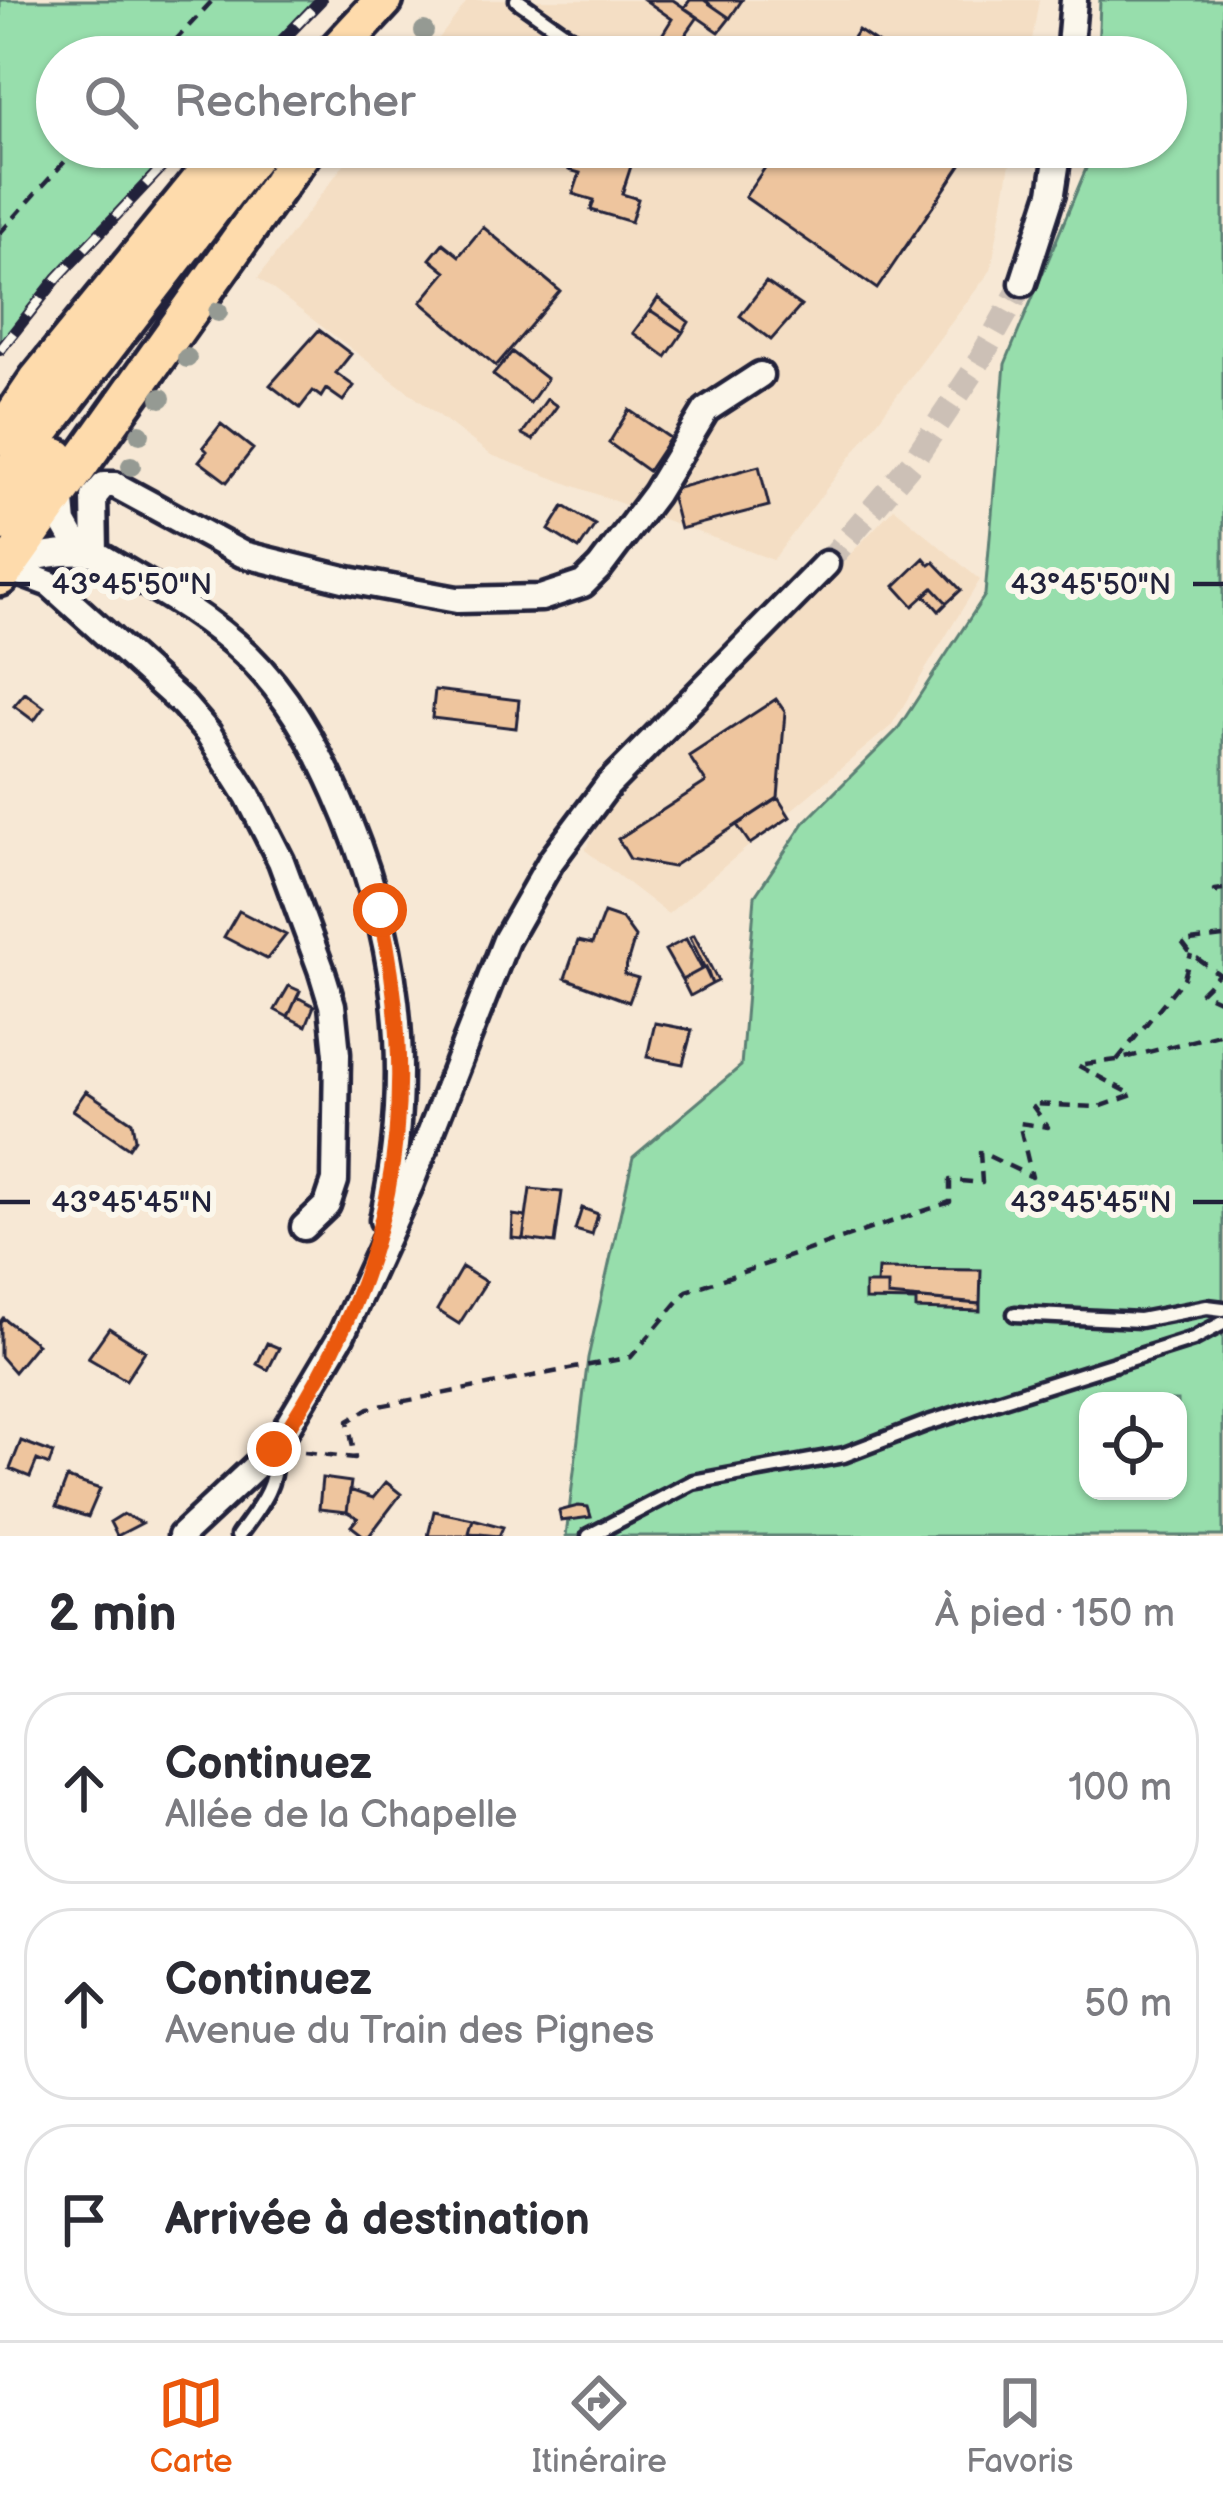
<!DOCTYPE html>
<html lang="fr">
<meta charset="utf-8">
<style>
:root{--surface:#fff;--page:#f2f2f3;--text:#2b2b33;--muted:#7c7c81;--line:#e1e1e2;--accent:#ea580c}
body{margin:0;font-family:"Balsamiq Sans",sans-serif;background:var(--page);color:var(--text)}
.controls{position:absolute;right:36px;bottom:36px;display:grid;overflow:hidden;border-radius:24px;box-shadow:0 3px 9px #0004}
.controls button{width:108px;height:108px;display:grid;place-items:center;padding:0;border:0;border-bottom:3px solid var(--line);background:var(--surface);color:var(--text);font:60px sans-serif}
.stop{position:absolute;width:36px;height:36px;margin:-27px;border:9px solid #ea580c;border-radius:50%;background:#fff}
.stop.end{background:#ea580c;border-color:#fff;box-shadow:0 3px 12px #0008}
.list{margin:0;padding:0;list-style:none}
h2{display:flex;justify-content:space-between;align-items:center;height:156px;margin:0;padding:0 48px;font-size:51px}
h2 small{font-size:39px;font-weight:400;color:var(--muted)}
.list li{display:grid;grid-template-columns:78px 1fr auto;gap:36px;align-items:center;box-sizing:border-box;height:192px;margin:0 24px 24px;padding:0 24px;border:3px solid var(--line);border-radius:48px}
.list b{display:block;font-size:45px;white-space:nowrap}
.list p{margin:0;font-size:39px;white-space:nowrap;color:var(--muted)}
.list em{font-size:39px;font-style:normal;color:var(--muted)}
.icon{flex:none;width:66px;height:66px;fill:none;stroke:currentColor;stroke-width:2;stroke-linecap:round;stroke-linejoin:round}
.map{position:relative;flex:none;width:1223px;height:1536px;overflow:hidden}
.search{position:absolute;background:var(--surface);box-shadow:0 3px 9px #0004;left:36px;right:36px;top:36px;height:132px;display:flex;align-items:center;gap:30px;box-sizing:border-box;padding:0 42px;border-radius:66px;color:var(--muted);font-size:45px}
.sheet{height:804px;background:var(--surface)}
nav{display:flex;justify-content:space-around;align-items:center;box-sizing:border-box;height:168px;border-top:3px solid var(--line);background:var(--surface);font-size:33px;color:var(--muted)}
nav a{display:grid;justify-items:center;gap:6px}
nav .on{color:var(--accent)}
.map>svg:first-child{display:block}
.built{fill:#f4dec4}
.green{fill:#97deac;stroke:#5c8074;stroke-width:3;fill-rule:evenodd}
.building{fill:#eec59e;stroke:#22223b;stroke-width:3}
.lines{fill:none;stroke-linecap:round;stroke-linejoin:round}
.street-tunnel{stroke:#ccc0b6;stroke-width:24;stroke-dasharray:24 12;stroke-linecap:butt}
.lane-casing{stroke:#22223b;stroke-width:21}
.street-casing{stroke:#22223b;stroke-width:33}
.primary-casing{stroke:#22223b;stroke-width:45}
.path{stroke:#22223b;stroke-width:4.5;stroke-dasharray:12 9;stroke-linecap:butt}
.lane{stroke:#fbf7ec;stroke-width:12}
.street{stroke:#fbf7ec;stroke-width:24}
.primary{stroke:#fedbac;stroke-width:36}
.rail-casing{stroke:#22223b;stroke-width:12}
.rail{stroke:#fbf7ec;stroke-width:8;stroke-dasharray:22;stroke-linecap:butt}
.tree{fill:#959a93}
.route{stroke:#ea580c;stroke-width:15}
.ticks{fill:none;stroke:#22223b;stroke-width:4.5}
.ticks-label{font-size:30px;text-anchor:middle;fill:#22223b;stroke:#fbf7ec;stroke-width:12;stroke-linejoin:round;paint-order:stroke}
</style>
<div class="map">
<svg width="1223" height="1536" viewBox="0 0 1223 1536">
<rect width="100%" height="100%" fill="#f7e8d5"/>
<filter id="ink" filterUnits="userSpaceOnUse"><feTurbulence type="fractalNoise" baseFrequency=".00833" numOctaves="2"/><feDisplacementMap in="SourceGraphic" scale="24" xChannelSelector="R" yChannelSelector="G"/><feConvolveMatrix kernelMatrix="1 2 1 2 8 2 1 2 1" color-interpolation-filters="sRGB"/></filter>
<g filter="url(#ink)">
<!-- built -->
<path class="built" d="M468 0H1039L1029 57H425Z
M357 147H1013L991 270 773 560 491 455 258 278Z
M894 508 980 580 891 726 668 914 585 850 603 815Z"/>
<!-- green -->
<path class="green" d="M0 0H321L266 57H57V147H181L58 277 0 350Z
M1100 0H1223V1536H566L588 1358 633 1157 741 1066 755 896 804 823 897 730 985 595 1005 364 1095 147H1166V57H1098ZM1088 1401H1178V1491H1088Z"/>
<!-- building -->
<path class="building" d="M645 0H673L698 17 684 37 692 40 685 51 662 35 672 19Z
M690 0H704L730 18 719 32 684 8Z
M704 0H742L730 18Z
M858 30 898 57H840Z
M480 37 512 57H468Z
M576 147H597L602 149 601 153 632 163 622 194 638 199 631 222 591 210 594 200 573 194 580 173 569 170Z
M779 147H973L877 289 745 197Z
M483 227 560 291 496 366 421 302 446 272 430 259 443 243 459 256Z
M766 282 801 306 771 340 740 316Z
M658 298 689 322 683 332 650 310Z
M650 310 683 332 666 357 633 333Z
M319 330 351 354 336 373 354 386 343 401 326 389 321 397 313 391 300 408 270 385Z
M512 352 547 379 530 403 493 375Z
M547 399 557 406 533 440 522 434Z
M629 410 670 438 648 471 609 443Z
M221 424 253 449 227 482 199 461 207 451 203 447Z
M759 466 769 506 680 529 670 490Z
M564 506 595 525 579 549 549 530Z
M924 558 930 565 934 562 961 590 947 603 933 588 913 606 895 586Z
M933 588 947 603 939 611 925 595Z
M435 690 519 700 516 728 432 718Z
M25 693 44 707 34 721 14 706Z
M776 699 785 712 778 798 672 867 630 859 618 839 706 782 689 756Z
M778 798 790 817 750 844 737 825Z
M239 911 286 935 267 959 224 937Z
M604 913 622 919 635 937 624 974 638 978 629 1002 565 978 578 941 592 944Z
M694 935 718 981 712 984 690 937Z
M686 939 702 969 682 980 665 950Z
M706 967 712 984 690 996 682 980Z
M289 986 300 991 288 1017 275 1010Z
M297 997 314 1006 306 1026 288 1017Z
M655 1023 692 1030 683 1064 647 1057Z
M86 1091 132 1122 135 1139 129 1148 73 1110Z
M530 1189 562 1192 555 1243 523 1239Z
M582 1208 598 1214 592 1235 575 1230Z
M513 1215 526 1217 523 1239 512 1238Z
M462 1267 486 1282 459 1324 437 1310Z
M878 1269 981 1270 980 1304 888 1296V1284H877Z
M865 1284H888V1296L980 1304V1311L916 1309V1301L865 1300Z
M3 1318 37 1344 14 1372 0 1356V1322Z
M109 1328 145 1351 126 1380 88 1358Z
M267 1343 279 1348 268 1370 257 1364Z
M21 1441 53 1453 49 1465 37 1460 30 1477 10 1469Z
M67 1478 100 1489 88 1517 56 1507Z
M322 1478 351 1482 347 1512 319 1509Z
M386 1482 401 1494 369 1536H364L351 1526 358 1518 347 1512 350 1490 373 1498Z
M578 1506 588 1507 591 1517 561 1521 559 1511Z
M434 1511 473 1519 469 1533 482 1536H428Z
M123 1514 142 1523 117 1536 110 1522Z
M473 1519 503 1527 499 1536 469 1533Z"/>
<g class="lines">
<!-- street-tunnel -->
<path class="street-tunnel" d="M826 564 913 461 973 372 1023 283"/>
<defs>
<path id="lane" d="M517 0 598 57
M726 147 738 155
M1015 1314 1140 1320 1207 1307 1223 1309
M238 1536C257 1509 278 1487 274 1452
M589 1536 693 1482 844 1455 928 1423 1193 1339 1223 1323"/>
<path id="street" d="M1069 57 1074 0
M1023 283 1052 193 1059 147
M61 490 64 523 73 539C132 577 195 605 247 655 287 694 313 741 336 792 399 933 415 1069 383 1220
M95 553 94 497 104 485H115L242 554 348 580 457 600 541 598 583 584 600 567 655 494 706 410 760 375
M9 567C38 555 61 551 92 553
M7 568 50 584 183 704 208 733 248 796 281 861 321 969 332 1005 337 1054 335 1181 327 1205 304 1227
M181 1536 274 1449 341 1336 410 1185 506 940 551 861 608 785 826 564"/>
<path id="primary" d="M331 57 384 0
M0 436 37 381 228 147
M2 482 260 147
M0 522 57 457
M0 577 306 147"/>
</defs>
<!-- lane casing -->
<use href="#lane" class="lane-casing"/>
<!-- street casing -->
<use href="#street" class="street-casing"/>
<!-- primary casing -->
<use href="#primary" class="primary-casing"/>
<!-- path -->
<path class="path" d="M160 57 213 0
M0 233 78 147
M1223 889 1215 890 1223 894
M1223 937 1182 942 1191 954 1219 974 1201 992 1223 1002
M1117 1060 1184 978 1191 954
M304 1452 355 1458 348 1421 369 1408 631 1357 687 1291 950 1202V1180L982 1183 980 1152 1032 1177 1019 1123 1048 1127 1031 1104 1099 1107 1133 1095 1077 1065 1117 1060 1223 1033"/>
<!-- lane -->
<use href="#lane" class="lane"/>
<!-- street -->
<use href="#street" class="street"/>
<!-- primary -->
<use href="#primary" class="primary"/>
<defs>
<path id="rail" d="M266 57 321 0
M0 350 58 277 181 147"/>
</defs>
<!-- rail casing -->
<use href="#rail" class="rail-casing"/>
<!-- rail -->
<use href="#rail" class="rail"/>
</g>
<!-- trees -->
<g class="tree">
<circle cx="424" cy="31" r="10"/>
<circle cx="218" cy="312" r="10"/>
<circle cx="187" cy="358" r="10"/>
<circle cx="161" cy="398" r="10"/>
<circle cx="140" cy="434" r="10"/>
<circle cx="131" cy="466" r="10"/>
</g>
</g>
<g class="lines" filter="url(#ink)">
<!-- route -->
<path class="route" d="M274 1449C392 1279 424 1112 380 910"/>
</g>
<!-- ticks -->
<path class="ticks" d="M0 584H30M1193 584H1223M0 1202H30M1193 1202H1223"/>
<g class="ticks-label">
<text x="132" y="594">43°45'50"N</text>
<text x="1091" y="594">43°45'50"N</text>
<text x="132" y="1212">43°45'45"N</text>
<text x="1091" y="1212">43°45'45"N</text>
</g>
</svg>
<div class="controls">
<button><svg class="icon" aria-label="locate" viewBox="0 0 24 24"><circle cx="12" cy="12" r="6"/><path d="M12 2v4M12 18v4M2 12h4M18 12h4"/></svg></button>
</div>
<div class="stop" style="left:380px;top:910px"></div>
<div class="stop end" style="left:274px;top:1449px"></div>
<div class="search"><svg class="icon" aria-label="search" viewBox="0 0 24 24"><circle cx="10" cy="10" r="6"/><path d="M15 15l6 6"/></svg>Rechercher</div>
</div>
<section class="sheet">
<h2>2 min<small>À pied · 150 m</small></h2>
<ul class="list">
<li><svg class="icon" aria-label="ahead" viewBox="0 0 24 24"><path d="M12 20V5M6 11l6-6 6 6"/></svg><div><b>Continuez</b><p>Allée de la Chapelle</p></div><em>100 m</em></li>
<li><svg class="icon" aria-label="ahead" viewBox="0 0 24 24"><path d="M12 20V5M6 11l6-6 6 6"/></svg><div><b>Continuez</b><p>Avenue du Train des Pignes</p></div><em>50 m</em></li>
<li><svg class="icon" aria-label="arrive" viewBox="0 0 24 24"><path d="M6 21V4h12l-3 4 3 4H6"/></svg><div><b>Arrivée à destination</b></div></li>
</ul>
</section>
<nav>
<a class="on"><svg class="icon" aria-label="map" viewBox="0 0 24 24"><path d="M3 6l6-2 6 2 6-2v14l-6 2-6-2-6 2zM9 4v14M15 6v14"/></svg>Carte</a>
<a><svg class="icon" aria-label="directions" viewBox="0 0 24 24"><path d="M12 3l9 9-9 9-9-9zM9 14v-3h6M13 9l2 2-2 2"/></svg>Itinéraire</a>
<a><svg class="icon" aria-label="saved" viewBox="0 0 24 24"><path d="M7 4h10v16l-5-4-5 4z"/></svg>Favoris</a>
</nav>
